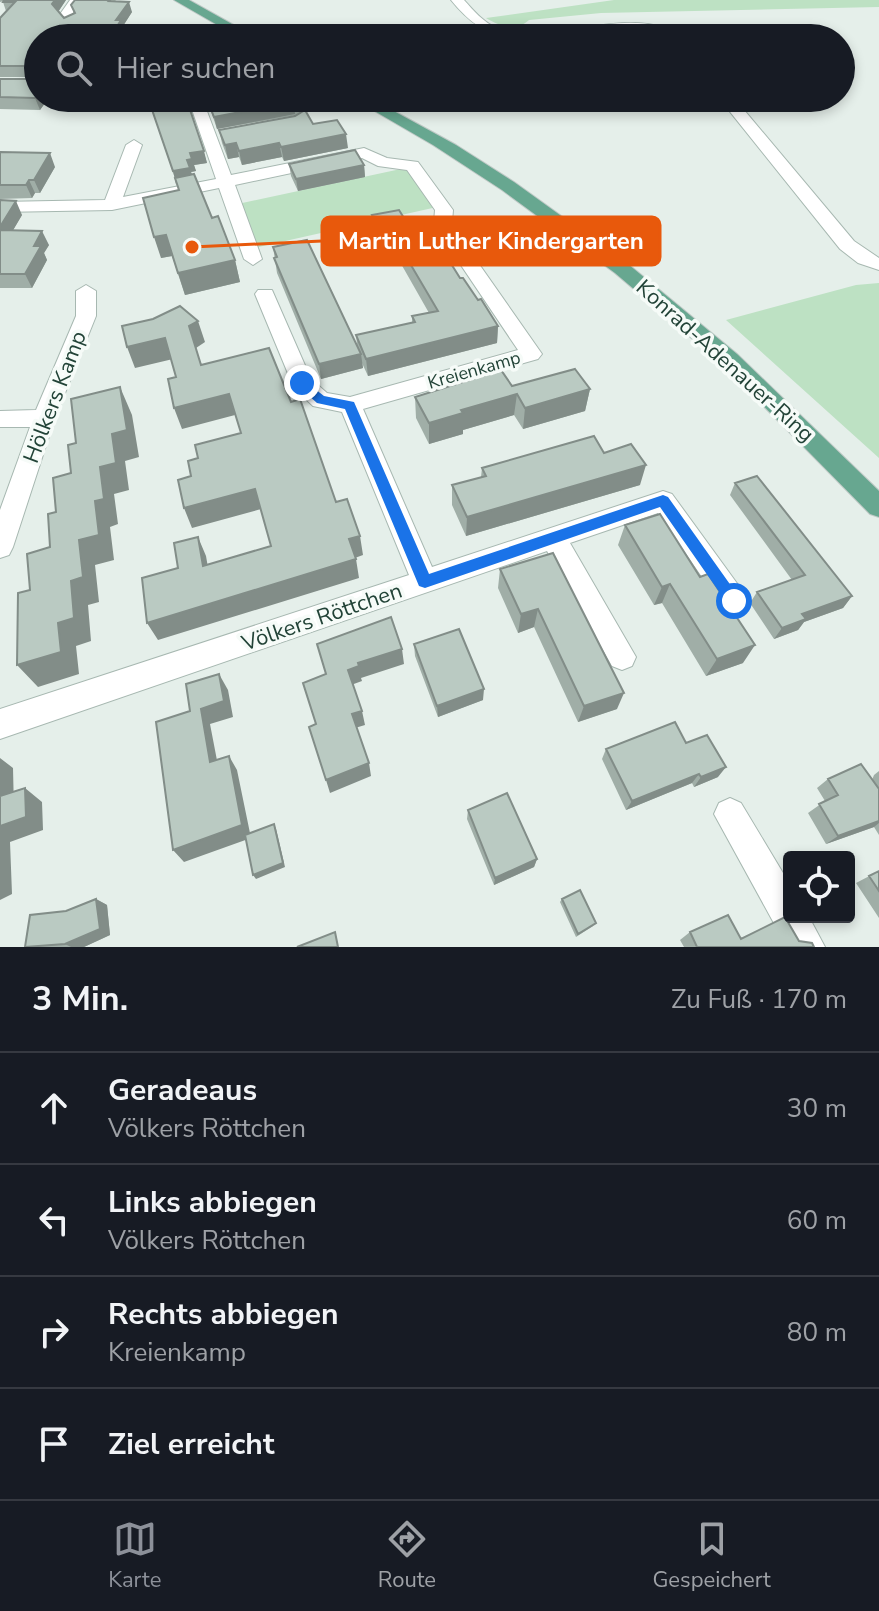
<!DOCTYPE html>
<html lang="de">
<meta charset="utf-8">
<style>
:root{--surface:#171b24;--page:#242831;--text:#f1f3f6;--muted:#9ea1a6;--line:#363941;--accent:#8c9099}
body{margin:0;font-family:"Nunito Sans",sans-serif;background:var(--page);color:var(--text)}
.controls{position:absolute;right:24px;bottom:24px;display:grid;overflow:hidden;border-radius:8px;box-shadow:0 4px 12px #0003}
.controls button{width:72px;height:72px;display:grid;place-items:center;padding:0;border:0;border-bottom:2px solid var(--line);background:var(--surface);color:var(--text);font:40px sans-serif}
.stop{position:absolute;width:24px;height:24px;margin:-18px;border:6px solid #1a73e8;border-radius:50%;background:#fff}
.stop.end{background:#1a73e8;border-color:#fff;box-shadow:0 2px 8px #0008}
.list{margin:0;padding:0;list-style:none}
h2{display:flex;justify-content:space-between;align-items:center;height:104px;margin:0;padding:0 32px;font-size:34px}
h2 small{font-size:26px;font-weight:400;color:var(--muted)}
.list li{display:grid;grid-template-columns:52px 1fr auto;gap:24px;align-items:center;box-sizing:border-box;height:112px;padding:0 32px;border-top:2px solid var(--line)}
.list b{display:block;font-size:30px;white-space:nowrap}
.list p{margin:0;font-size:26px;white-space:nowrap;color:var(--muted)}
.list em{font-size:26px;font-style:normal;color:var(--muted)}
.icon{flex:none;width:44px;height:44px;fill:none;stroke:currentColor;stroke-width:2;stroke-linecap:round;stroke-linejoin:round}
.map{position:relative;flex:none;width:879px;height:947px;overflow:hidden}
.search{position:absolute;background:var(--surface);box-shadow:0 4px 12px #0003;left:24px;right:24px;top:24px;height:88px;display:flex;align-items:center;gap:20px;box-sizing:border-box;padding:0 28px;border-radius:44px;color:var(--muted);font-size:30px}
.sheet{height:552px;background:var(--surface)}
nav{display:flex;justify-content:space-around;align-items:center;box-sizing:border-box;height:112px;border-top:2px solid var(--line);background:var(--surface);font-size:22px;color:var(--muted)}
nav a{display:grid;justify-items:center;gap:4px}
nav .on{color:var(--accent)}
.map>svg:first-child{display:block}
.green{fill:#bde1c3}
.lines{fill:none;stroke-linecap:round;stroke-linejoin:round}
.minor-casing{stroke:#a7b8b1;stroke-width:2}
.major-casing{stroke:#c1cac7;stroke-width:2}
.minor{fill:#fff;fill-rule:evenodd}
.major{fill:#67a790;fill-rule:evenodd}
.wall{fill:#a0aea7}
.shaded-wall{fill:#828d88}
.building{fill:#bacac2;stroke:#828d88;stroke-width:2}
.route{fill:#1a73e8}
.labels{text-anchor:middle;dominant-baseline:central;stroke-width:7;stroke-linejoin:round;paint-order:stroke}
.far-street-label{font-size:18px;fill:#224337;stroke:#f6fbf8}
.street-label{font-size:22px;fill:#224337;stroke:#f6fbf8}
.leader{fill:none;stroke:#e8590c;stroke-width:3}
.callout-dot{fill:#e8590c;stroke:#f6fbf8;stroke-width:3}
.callout{fill:#e8590c;stroke:#e8590c;stroke-width:3}
.callout-label{font-size:24px;text-anchor:middle;font-weight:bold;fill:#fff}
</style>
<div class="map">
<svg width="879" height="947" viewBox="0 0 879 947">
<rect width="100%" height="100%" fill="#e5efea"/>
<!-- green -->
<path class="green" d="M614 0H879V7L601 13 529 20C515 33 500 26 486 18Z
M410 167 437 207 249 249 233 205Z
M879 283V458L726 320 856 285Z"/>
<g class="lines">
<defs>
<path id="minor" d="M70 0H82L71 16 76 23 70 27 58 17Z
M451 0H464C473 10 484 23 497 28 552 48 633 0 683 38 659 38 645 26 617 27 548 30 503 65 451 0Z
M188 98H202L231 175 364 148 387 158 418 162 453 210 452 222 458 234 542 354 538 359 363 409 432 567 663 491 672 494 744 593 748 601 744 609 734 613 724 609 658 513 570 543 636 657 632 666 622 670 612 666 547 551 0 739V709L409 575 342 412 313 406 294 388 255 294 258 290H272L311 379 327 393 350 397 518 350 440 234 434 222 435 210 407 170 378 166 362 158 235 185 262 259 253 265 244 259 219 188 112 210 0 212V202L105 200 126 145 134 140 142 145 123 197 216 179Z
M719 98H734L854 241 879 258V270L858 263 840 249Z
M86 285 96 291V316L55 418 13 547 9 555 0 558V510L30 427H0V411L36 410 76 316V291Z
M730 798 741 803 789 883V917H809L825 947H787L714 814 719 803Z"/>
<path id="major" d="M174 0H189L257 38H240Z
M352 98H370L456 145 514 182 628 264 737 354 879 491V517L870 514 722 364 615 273 502 190 433 145Z"/>
</defs>
<!-- minor casing -->
<use href="#minor" class="minor-casing"/>
<!-- major casing -->
<use href="#major" class="major-casing"/>
<!-- minor -->
<use href="#minor" class="minor"/>
<!-- major -->
<use href="#major" class="major"/>
</g>
<!-- wall -->
<path class="wall" d="M0 0H66L58 12 64 18 74 13 71 5 75 0H115L132 12 123 26 124 31 38 38V98H186L207 163 194 165 196 171 191 172 192 174 212 218 235 260 240 282 185 295 172 256 161 258 179 190 150 105 45 103 40 110 0 109V79H33L34 77H0V18L6 11 3 2 4 1 0 2Z
M298 98 303 111 313 124 348 148 284 161 282 157 242 165 239 157 228 159 222 143 219 130 295 116 297 115 217 129 207 99Z
M0 152 55 167 40 193H35L32 198 0 199Z
M289 164 364 165 365 177 298 191 291 176Z
M0 200 22 215 13 230 49 245 44 253 47 260 32 288H0Z
M372 215 412 231 460 278 498 326 497 343 368 376 362 363 363 368 321 379 277 273 273 247 357 344 356 335 412 323V316L429 313 396 255 387 257 373 232Z
M512 386 590 389 585 411 523 429 514 415 463 430V434L429 444 416 418 415 397Z
M604 453 640 485 466 536 452 505V485L481 477 482 468Z
M735 483 852 596 843 608 804 622 798 630 774 639 750 603 757 592 792 580 730 495Z
M625 525 743 663 706 676 662 603 654 605 618 545Z
M553 553 617 709 578 722 534 627 518 633 498 588 500 569Z
M414 644 483 700 438 717 415 656Z
M686 743 718 777 694 787 692 783 626 810 602 759 606 749Z
M879 771V835L874 827 826 844 808 813 825 801 817 788 828 779 872 780 874 775Z
M468 810 537 859 534 867 494 885 467 819Z
M879 871V918L856 883Z
M96 899 107 905 110 935 84 947H25Z
M562 899 593 926 576 937 560 902Z
M690 932 741 939 799 941 814 947H684L680 940Z"/>
<!-- shaded-wall -->
<path class="shaded-wall" d="M55 0H66L56 15 52 4Z
M129 2 132 12 123 26 124 31 120 38H110L116 20Z
M38 94V98H43L45 103 40 110 35 98Z
M294 102 295 114 217 129 214 117Z
M346 134 348 148 284 161 281 147Z
M236 143 239 157 228 159 225 145Z
M279 143 282 157 242 165 239 151Z
M204 151 207 163 194 165 196 171 191 172 194 180 176 184 173 171 187 160 190 153Z
M50 153 55 167 40 193 34 180Z
M364 165 365 177 298 191 296 179Z
M29 180 35 193 32 198 26 185Z
M16 201 22 215 5 244 0 235V227Z
M42 231 49 245 44 253 47 260 32 288 25 274 34 246Z
M166 235 172 256 161 258 154 237Z
M395 238 396 255 387 257 386 240Z
M235 260 240 282 185 295 178 273Z
M198 321 205 342 196 348 189 326Z
M498 326 497 343 368 376 366 359Z
M165 338 173 359 135 368 127 347Z
M361 354 363 368 321 379 319 364Z
M120 387 132 415 139 457 125 461 129 490 114 494 118 524 110 527 114 560 95 565 99 602 88 605 91 641 76 646 79 674 38 687 17 665 58 623 71 581 79 540 95 501 100 467 112 434Z
M590 389 585 411 523 429 525 408Z
M229 394 235 415 182 429 174 408Z
M517 394 514 415 463 430V434L429 444V423L461 410Z
M646 465 640 485 466 536 467 517Z
M255 489 261 509 192 528 184 508Z
M360 536 363 555 352 559 349 539Z
M198 537 206 556 211 585 203 566Z
M356 559 359 578 158 640 147 623Z
M670 584 662 603 654 605 662 587Z
M852 596 843 608 804 622 798 630 774 639 782 628 802 614Z
M538 609 534 627 518 633 521 614Z
M755 645 743 663 706 676 717 659Z
M402 649 404 664 361 678 362 681 351 685 348 670 358 663Z
M219 674 228 690 233 717 210 724 220 776 210 762 201 709Z
M484 689 483 700 438 717 437 706Z
M624 693 617 709 578 722 584 706Z
M362 711 365 725 355 728 352 714Z
M229 756 237 770 251 838 184 862 173 850Z
M0 758 13 768 14 811 0 802Z
M369 763 371 776 330 793 326 780Z
M726 767 718 777 694 787 701 777Z
M699 774 692 783 626 810 632 801Z
M25 788 42 802 43 830 10 842 12 894 0 900V826Z
M879 821V823L874 827 826 844 838 836Z
M274 824 276 829 285 867 256 879 253 875Z
M537 859 534 867 494 885 495 878Z
M96 899 107 905 110 935 84 947H71L65 944Z"/>
<!-- building -->
<path class="building" d="M4 0H55L52 4 64 18 75 13 71 5 75 0H110L109 1 129 2 116 20H121L110 38H38V94L35 98 0 97V79H33L37 69 34 66H0V18L15 2H3Z
M148 98H186L204 151 190 153 192 159 187 160 190 168 173 171Z
M210 98H298L303 107 294 102 214 117 207 99Z
M305 110 313 124 337 120 346 134 281 147 279 143 239 151 236 143 225 145 219 130 295 116Z
M355 150 364 165 296 179 289 164Z
M0 152 50 153 34 180H29L26 185H0Z
M194 174 212 218 218 216 235 260 178 273 166 235 154 237 143 198 179 190 175 178Z
M0 200 16 201 0 227Z
M399 210 412 231 428 227 460 278H463L478 300 481 299 498 326 366 359 356 335 415 322 412 316 438 311 395 238 386 240 372 215Z
M0 230 42 231 34 246H41L25 274H0Z
M307 240 361 354 319 364 274 258 277 257 273 247Z
M180 306 198 321 189 326 201 365 269 348 291 402 300 399 336 502 347 499 360 536 349 539 356 559 147 623 142 578 178 568 174 543 198 537 203 566 271 546 255 489 184 508 178 480 191 476 188 461 198 458 195 445 241 433 229 394 174 408 168 379 176 377 165 338 127 347 122 326 153 319Z
M575 369 590 389 525 408 517 394 461 410 463 413 429 423 415 397 501 370 512 386Z
M120 387 127 430 112 434 116 463 100 467 104 499 95 501 99 535 79 540 83 577 71 581 74 618 58 623 61 652 17 665 18 593 30 590 27 554 50 547 48 514 56 512 53 478 71 473 68 445 76 443 71 399Z
M594 436 604 453 631 444 646 465 467 517 452 485 486 476 482 468Z
M757 476 852 596 802 614 806 619 782 628 757 592 805 575 735 483Z
M660 514 700 577 708 574 755 645 717 659 670 584 662 587 625 525Z
M553 553 624 693 584 706 538 609 521 614 500 569Z
M391 617 402 649 358 663 359 666 348 670 362 711 352 714 369 763 326 780 309 727 316 724 303 683 326 674 317 644Z
M459 629 484 689 437 706 414 644Z
M219 674 224 701 201 709 210 762 229 756 242 825 173 850 156 722 190 711 186 684Z
M675 722 686 743 707 735 726 767 701 777 699 774 632 801 606 749Z
M861 764 879 789V821L838 836 819 804 838 795 828 779Z
M25 788 26 817 0 826V796Z
M507 793 537 859 495 878 468 810Z
M274 824 283 863 253 875 245 835Z
M879 871V891L869 876Z
M580 890 596 923 578 934 562 899Z
M96 899 100 929 65 944 25 947 30 915 66 911Z
M728 915 741 939 785 917 799 941 812 943 814 947H697L690 932Z
M335 932 338 947H297Z"/>
<!-- route -->
<path class="route" d="M302 379 324 396 354 402 429 574 663 495 668 497 739 597V606H729L660 507 425 588 419 586 345 409 317 403 298 386V380Z"/>
<g class="labels">
<!-- far-street labels -->
<g class="far-street-label">
<text transform="translate(474 370) rotate(-16)">Kreienkamp</text>
</g>
<!-- street labels -->
<g class="street-label">
<text transform="translate(725 361) rotate(42)">Konrad-Adenauer-Ring</text>
<text transform="translate(55 397) rotate(-69)">Hölkers Kamp</text>
<text transform="translate(322 617) rotate(-19)">Völkers Röttchen</text>
</g>
</g>
<!-- callouts -->
<path class="leader" d="M192 247L322 241"/>
<circle class="callout-dot" cx="192" cy="247" r="8"/>
<rect class="callout" x="322" y="217" width="338" height="48" rx="8"/>
<g class="callout-label">
<text x="491" y="249">Martin Luther Kindergarten</text>
</g>
</svg>
<div class="controls">
<button><svg class="icon" aria-label="locate" viewBox="0 0 24 24"><circle cx="12" cy="12" r="6"/><path d="M12 2v4M12 18v4M2 12h4M18 12h4"/></svg></button>
</div>
<div class="stop" style="left:734px;top:601px"></div>
<div class="stop end" style="left:302px;top:383px"></div>
<div class="search"><svg class="icon" aria-label="search" viewBox="0 0 24 24"><circle cx="10" cy="10" r="6"/><path d="M15 15l6 6"/></svg>Hier suchen</div>
</div>
<section class="sheet">
<h2>3 Min.<small>Zu Fuß · 170 m</small></h2>
<ul class="list">
<li><svg class="icon" aria-label="ahead" viewBox="0 0 24 24"><path d="M12 20V5M6 11l6-6 6 6"/></svg><div><b>Geradeaus</b><p>Völkers Röttchen</p></div><em>30 m</em></li>
<li><svg class="icon" aria-label="left" viewBox="0 0 24 24"><path d="M17 20v-9H6M10 6l-5 5 5 5"/></svg><div><b>Links abbiegen</b><p>Völkers Röttchen</p></div><em>60 m</em></li>
<li><svg class="icon" aria-label="right" viewBox="0 0 24 24"><path d="M7 20v-9h11M14 6l5 5-5 5"/></svg><div><b>Rechts abbiegen</b><p>Kreienkamp</p></div><em>80 m</em></li>
<li><svg class="icon" aria-label="arrive" viewBox="0 0 24 24"><path d="M6 21V4h12l-3 4 3 4H6"/></svg><div><b>Ziel erreicht</b></div></li>
</ul>
</section>
<nav>
<a class="on"><svg class="icon" aria-label="map" viewBox="0 0 24 24"><path d="M3 6l6-2 6 2 6-2v14l-6 2-6-2-6 2zM9 4v14M15 6v14"/></svg>Karte</a>
<a><svg class="icon" aria-label="directions" viewBox="0 0 24 24"><path d="M12 3l9 9-9 9-9-9zM9 14v-3h6M13 9l2 2-2 2"/></svg>Route</a>
<a><svg class="icon" aria-label="saved" viewBox="0 0 24 24"><path d="M7 4h10v16l-5-4-5 4z"/></svg>Gespeichert</a>
</nav>
